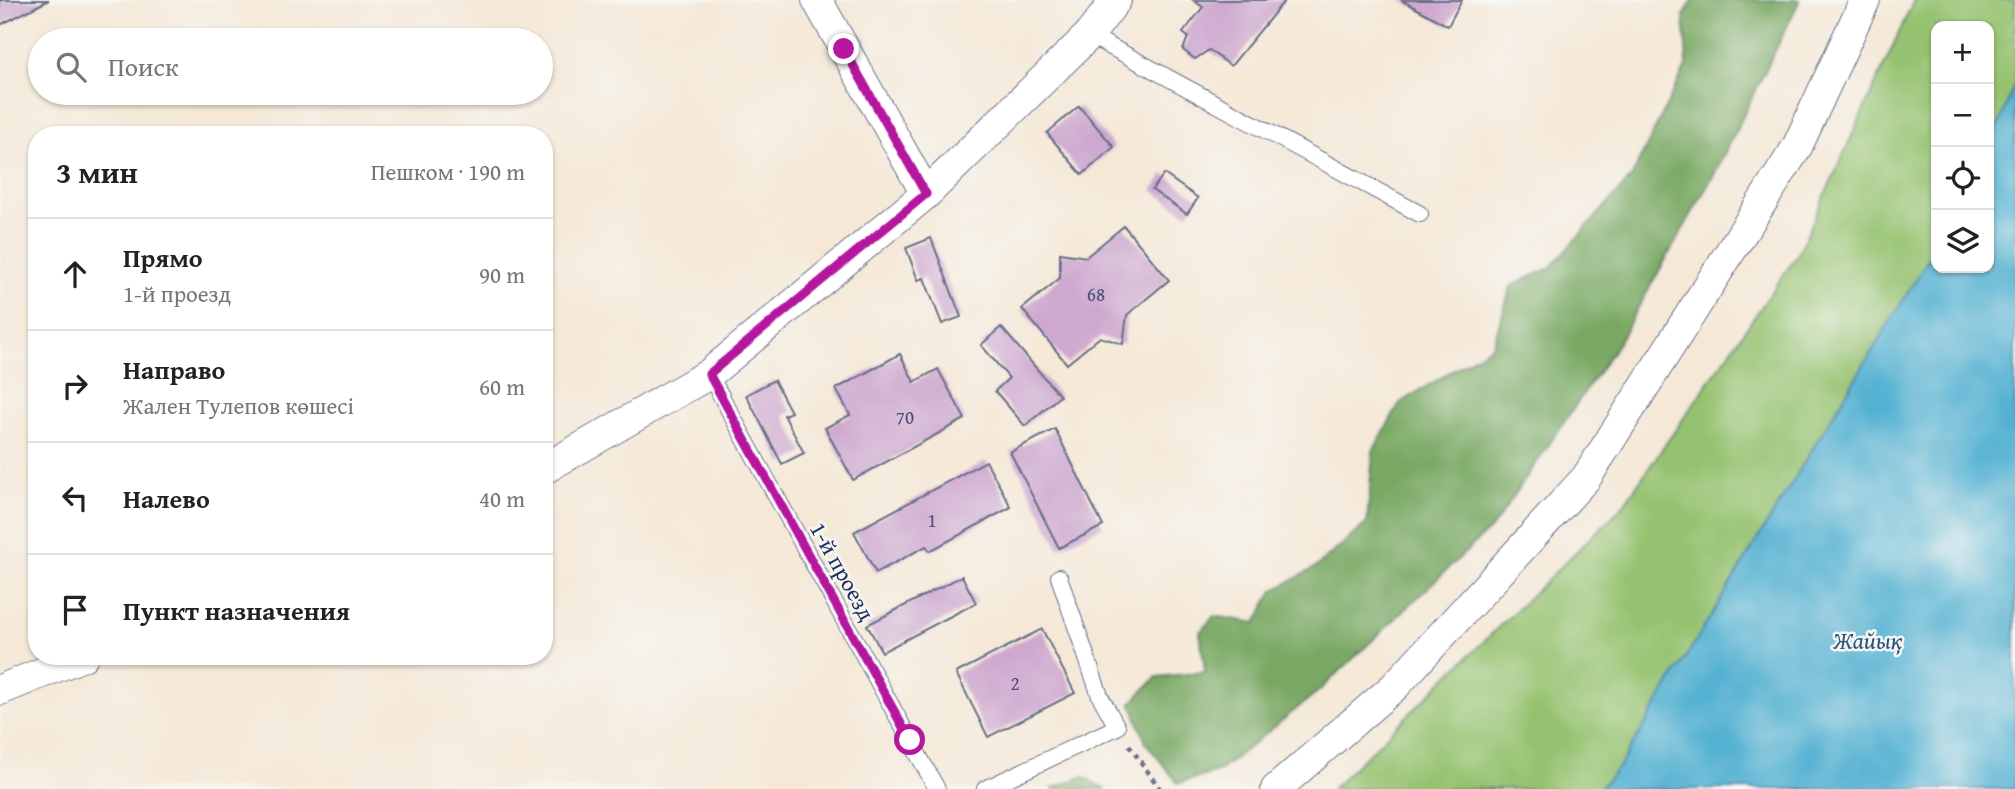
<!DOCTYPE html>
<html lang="ru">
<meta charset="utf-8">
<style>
:root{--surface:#fff;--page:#f6f6f6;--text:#222;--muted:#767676;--line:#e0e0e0}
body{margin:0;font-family:"Gentium Book Plus",serif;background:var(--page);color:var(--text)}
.controls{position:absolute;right:21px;top:21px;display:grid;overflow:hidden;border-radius:14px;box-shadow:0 2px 5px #0004}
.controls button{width:63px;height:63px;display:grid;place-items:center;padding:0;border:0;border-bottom:2px solid var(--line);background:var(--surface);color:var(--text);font:35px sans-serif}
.stop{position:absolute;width:21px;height:21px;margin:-16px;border:5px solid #b5179e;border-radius:50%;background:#fff}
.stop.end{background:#b5179e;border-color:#fff;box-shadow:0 2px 7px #0008}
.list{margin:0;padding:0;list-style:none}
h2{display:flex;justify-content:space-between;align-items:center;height:91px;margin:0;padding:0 28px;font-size:30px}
h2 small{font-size:23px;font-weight:400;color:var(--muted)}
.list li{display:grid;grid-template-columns:46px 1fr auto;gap:21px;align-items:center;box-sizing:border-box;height:112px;padding:0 28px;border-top:2px solid var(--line)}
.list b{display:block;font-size:26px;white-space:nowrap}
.list p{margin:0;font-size:23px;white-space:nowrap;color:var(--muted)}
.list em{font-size:23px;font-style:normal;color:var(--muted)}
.icon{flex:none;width:38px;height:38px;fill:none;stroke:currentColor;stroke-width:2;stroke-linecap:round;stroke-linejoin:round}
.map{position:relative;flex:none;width:2015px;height:789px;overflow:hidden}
.search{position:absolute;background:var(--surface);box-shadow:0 2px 5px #0004;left:28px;top:28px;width:525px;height:77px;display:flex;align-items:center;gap:18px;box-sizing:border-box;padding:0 24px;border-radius:38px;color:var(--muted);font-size:26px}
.panel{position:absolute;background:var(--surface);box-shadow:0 2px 5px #0004;left:28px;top:126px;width:525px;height:539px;border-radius:28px}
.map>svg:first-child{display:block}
.green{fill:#95c270;stroke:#587867;stroke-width:2}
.forest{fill:#78a862;stroke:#4a6c60;stroke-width:2}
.water{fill:#53b1d2;stroke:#377098;stroke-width:2}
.building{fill:#cea8cf}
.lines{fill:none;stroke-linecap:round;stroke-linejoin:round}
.lane-casing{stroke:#677088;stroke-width:18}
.street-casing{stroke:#677088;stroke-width:32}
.path{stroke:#677088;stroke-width:4.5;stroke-dasharray:5 5;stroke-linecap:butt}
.lane{stroke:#fff;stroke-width:16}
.street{stroke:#fff;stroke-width:30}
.route{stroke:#b5179e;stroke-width:9}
.labels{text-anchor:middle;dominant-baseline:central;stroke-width:5;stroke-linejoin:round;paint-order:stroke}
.number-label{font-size:19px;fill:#484d7a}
.street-label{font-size:23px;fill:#1b2f5e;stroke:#f6f6f2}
.water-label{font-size:24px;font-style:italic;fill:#2c5681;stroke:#f6f6f2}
</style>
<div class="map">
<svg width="2015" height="789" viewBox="0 0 2015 789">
<rect width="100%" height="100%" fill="#f6f6f2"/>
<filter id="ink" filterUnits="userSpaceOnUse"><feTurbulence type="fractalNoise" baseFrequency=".0143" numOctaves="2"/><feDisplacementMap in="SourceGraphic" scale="14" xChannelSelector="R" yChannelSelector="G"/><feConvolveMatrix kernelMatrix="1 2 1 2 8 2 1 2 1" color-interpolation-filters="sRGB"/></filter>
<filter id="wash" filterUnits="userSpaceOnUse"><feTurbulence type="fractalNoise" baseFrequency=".00686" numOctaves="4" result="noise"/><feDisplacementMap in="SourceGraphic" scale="28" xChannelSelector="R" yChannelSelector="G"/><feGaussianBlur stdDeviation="1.57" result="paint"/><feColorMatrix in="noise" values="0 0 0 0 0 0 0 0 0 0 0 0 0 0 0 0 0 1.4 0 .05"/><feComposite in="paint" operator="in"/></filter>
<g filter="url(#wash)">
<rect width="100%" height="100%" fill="#f5e8d7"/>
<!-- green -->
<path class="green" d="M1914 0H2015V83L1989 150V26H1936V246L1619 767 1599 789H1332L1621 508 1798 254Z"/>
<!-- forest -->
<path class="forest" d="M1693 0H1800L1716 171 1618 343 1494 525 1321 689 1218 772 1178 783 1146 743 1131 703 1157 677 1205 672 1200 632 1214 616 1256 623 1273 591 1316 567 1367 523 1373 451 1400 403 1493 345 1511 286 1550 268 1631 178 1687 64 1684 15Z
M1083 776 1104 789H1052Z"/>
<!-- water -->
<path class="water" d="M2015 83V789H1599L1619 767 1936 246V268H1989V150Z"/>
<g id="blocks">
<!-- building -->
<path class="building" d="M0 0H49L0 25Z
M1193 0H1285L1231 66 1209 50 1195 59 1183 50 1188 37 1183 33 1203 7Z
M1401 0H1462L1448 26Z
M1079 106 1114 147 1082 175 1047 133Z
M1164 174 1198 198 1187 214 1152 190Z
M1124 226 1169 280 1127 315 1123 344 1100 337 1067 364 1022 309 1060 278V253L1086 257Z
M931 238 961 317 942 324 924 278 918 280 906 248Z
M1001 327 1060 396 1025 426 995 391 1009 378 981 345Z
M900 354 914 382 938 369 965 419 853 480 825 428 850 415 836 389Z
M774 380 791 412 784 415 804 453 782 464 746 395Z
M1055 429 1103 526 1059 548 1010 452Z
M986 461 1011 507 930 551 926 546 876 573 854 532Z
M962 576 976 603 882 652 867 625Z
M1042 629 1075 693 988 737 956 673Z"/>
</g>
</g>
<g filter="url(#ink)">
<use href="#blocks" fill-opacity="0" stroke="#677088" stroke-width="2"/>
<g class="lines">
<defs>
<path id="lane" d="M1089 35 1420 214
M709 374 937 789
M985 789 1117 727 1100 696 1059 577"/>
<path id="street" d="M817 0 926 194
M544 469 709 374 926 194 1089 35 1116 0
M0 690 83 656
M1276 789 1394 687 1586 478 1797 147 1865 0"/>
</defs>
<!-- lane casing -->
<use href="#lane" class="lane-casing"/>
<!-- street casing -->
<use href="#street" class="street-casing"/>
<!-- path -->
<path class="path" d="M1129 745 1160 789"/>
<!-- lane -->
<use href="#lane" class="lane"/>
<!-- street -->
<use href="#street" class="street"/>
</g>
</g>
<g class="lines" filter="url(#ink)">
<!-- route -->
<path class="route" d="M844 49 926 194 709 374 910 740"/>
</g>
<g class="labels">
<!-- number labels -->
<g class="number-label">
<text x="1096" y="294">68</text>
<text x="905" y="417">70</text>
<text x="932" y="520">1</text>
<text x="1015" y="683">2</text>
</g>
<!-- street labels -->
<g class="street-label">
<text transform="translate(843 571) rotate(61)">1-й проезд</text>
</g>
<!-- water labels -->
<g class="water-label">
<text x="1868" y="640">Жайық</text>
</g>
</g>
</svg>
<div class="controls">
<button>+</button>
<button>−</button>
<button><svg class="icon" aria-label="locate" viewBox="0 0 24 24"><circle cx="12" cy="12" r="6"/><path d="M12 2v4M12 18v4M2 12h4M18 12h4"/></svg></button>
<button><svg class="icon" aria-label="layers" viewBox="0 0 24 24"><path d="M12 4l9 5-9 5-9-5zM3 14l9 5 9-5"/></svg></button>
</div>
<div class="stop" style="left:910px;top:740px"></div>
<div class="stop end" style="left:844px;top:49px"></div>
<div class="search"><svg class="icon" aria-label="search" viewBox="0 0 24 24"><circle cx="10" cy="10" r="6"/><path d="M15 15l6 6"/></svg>Поиск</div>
<section class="panel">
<h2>3 мин<small>Пешком · 190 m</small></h2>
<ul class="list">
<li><svg class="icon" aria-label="ahead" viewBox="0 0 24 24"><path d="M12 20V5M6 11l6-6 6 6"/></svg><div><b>Прямо</b><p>1-й проезд</p></div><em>90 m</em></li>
<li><svg class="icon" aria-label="right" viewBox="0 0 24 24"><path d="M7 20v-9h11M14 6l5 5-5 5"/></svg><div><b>Направо</b><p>Жален Тулепов көшесі</p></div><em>60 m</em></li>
<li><svg class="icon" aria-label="left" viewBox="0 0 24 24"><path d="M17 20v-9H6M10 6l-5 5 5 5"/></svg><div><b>Налево</b></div><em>40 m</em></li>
<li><svg class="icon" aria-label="arrive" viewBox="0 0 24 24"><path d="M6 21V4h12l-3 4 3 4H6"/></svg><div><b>Пункт назначения</b></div></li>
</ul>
</section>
</div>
